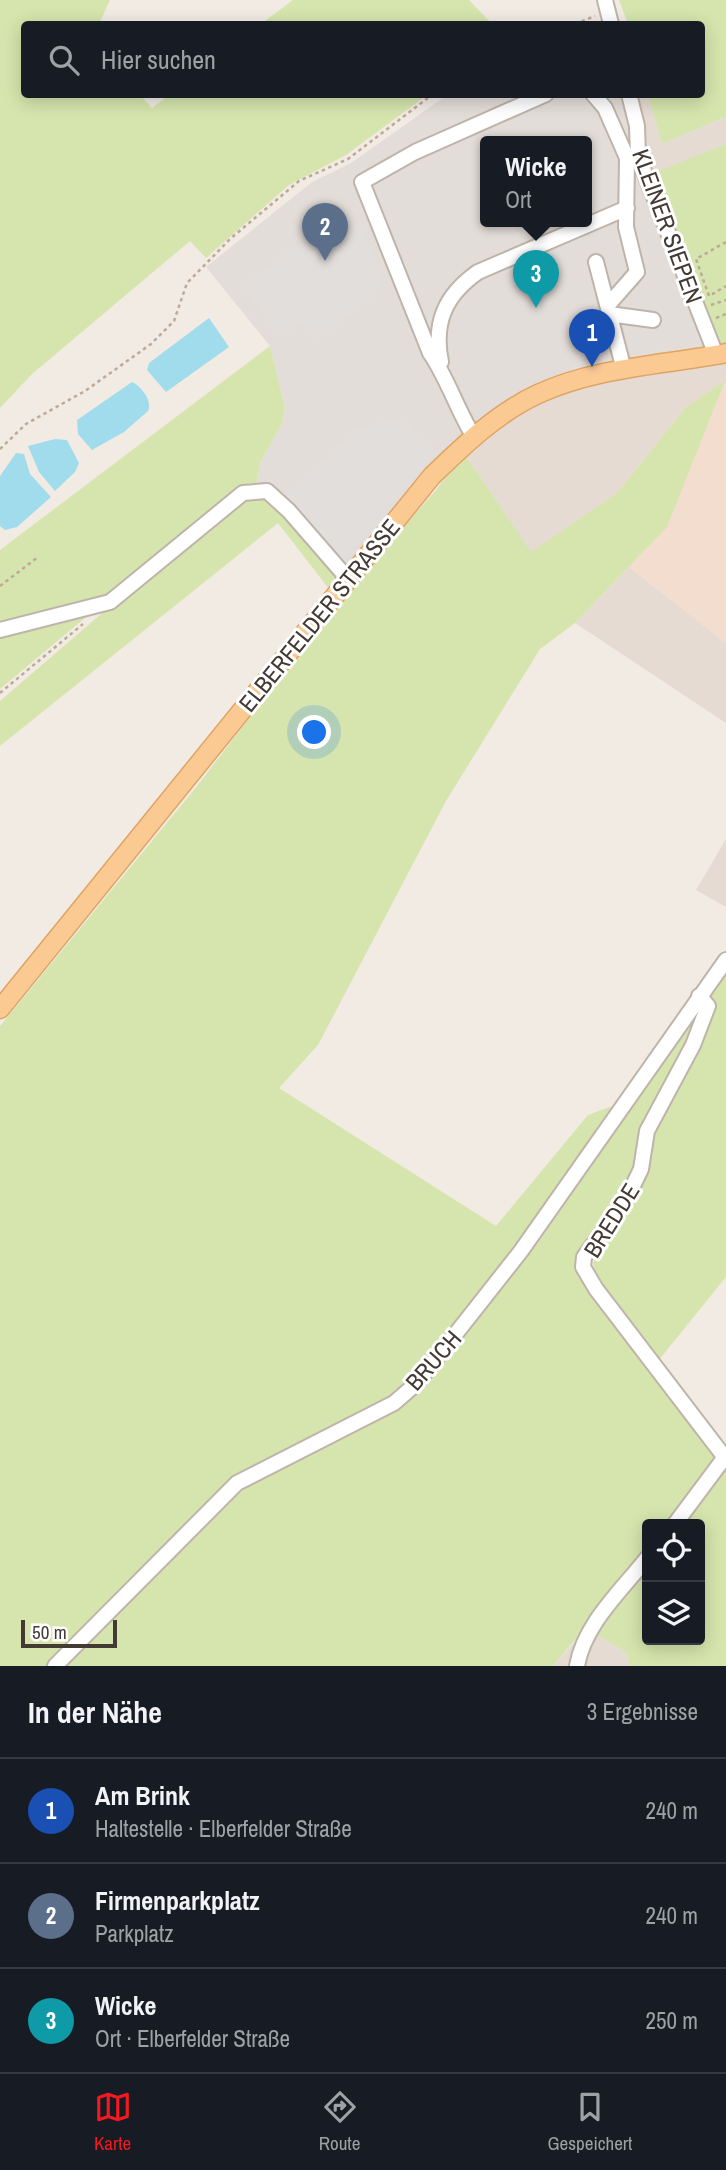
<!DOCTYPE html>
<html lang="de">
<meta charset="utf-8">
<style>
:root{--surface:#171b24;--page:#20242c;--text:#f1f3f6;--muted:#9ea1a6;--line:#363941;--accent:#f21920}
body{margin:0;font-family:"Archivo Narrow",sans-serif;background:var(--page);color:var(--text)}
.controls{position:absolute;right:21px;bottom:21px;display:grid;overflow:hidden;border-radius:7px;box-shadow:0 4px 18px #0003}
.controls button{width:63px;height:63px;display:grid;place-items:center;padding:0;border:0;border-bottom:2px solid var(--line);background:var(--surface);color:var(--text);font:35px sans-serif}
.scale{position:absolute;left:21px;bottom:18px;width:96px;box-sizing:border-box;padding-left:7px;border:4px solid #433a34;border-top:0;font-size:19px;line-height:24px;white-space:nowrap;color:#433a34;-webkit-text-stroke:5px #fff;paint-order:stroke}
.you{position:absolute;left:315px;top:733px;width:24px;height:24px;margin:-18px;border:5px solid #fff;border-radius:50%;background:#1a73e8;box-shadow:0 0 0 10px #1a73e833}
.badge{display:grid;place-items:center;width:46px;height:46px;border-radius:50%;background:var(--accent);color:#fff;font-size:23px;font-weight:700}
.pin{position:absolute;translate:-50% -58px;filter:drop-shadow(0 2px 4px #0008)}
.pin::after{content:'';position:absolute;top:37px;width:24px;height:21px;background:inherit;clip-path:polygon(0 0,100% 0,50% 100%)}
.popup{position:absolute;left:480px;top:136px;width:112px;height:91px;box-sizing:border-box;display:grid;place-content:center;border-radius:7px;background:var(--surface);filter:drop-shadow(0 2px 5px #0005);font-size:23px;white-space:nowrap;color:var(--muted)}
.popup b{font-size:26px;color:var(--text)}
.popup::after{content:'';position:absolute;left:50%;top:100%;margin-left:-14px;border:14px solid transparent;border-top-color:var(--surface)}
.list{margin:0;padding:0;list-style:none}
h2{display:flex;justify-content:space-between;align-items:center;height:91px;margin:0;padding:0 28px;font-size:30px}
h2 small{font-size:23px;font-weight:400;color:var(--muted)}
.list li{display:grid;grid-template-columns:46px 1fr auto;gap:21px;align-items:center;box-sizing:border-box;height:105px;padding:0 28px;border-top:2px solid var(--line)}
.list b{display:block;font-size:26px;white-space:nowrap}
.list p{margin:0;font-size:23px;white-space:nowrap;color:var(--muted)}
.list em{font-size:23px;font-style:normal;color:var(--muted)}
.icon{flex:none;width:38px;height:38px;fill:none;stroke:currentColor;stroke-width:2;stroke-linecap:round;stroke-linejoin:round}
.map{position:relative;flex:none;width:726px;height:1666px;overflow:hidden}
.search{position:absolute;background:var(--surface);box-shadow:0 4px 18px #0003;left:21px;right:21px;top:21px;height:77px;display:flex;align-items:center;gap:18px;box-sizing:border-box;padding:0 24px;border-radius:7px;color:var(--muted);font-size:26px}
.sheet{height:406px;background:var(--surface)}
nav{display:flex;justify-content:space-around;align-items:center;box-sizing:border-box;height:98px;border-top:2px solid var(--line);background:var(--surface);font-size:19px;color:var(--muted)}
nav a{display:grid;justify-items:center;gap:4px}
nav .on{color:var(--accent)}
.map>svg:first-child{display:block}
.residential{fill:#e5dbd2}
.commercial{fill:#f3ddcf}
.industrial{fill:#e3ddd9;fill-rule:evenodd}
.green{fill:#d6e5ad}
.parking{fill:#e2dedc}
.water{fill:#a1dced}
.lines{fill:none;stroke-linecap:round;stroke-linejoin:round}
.minor-casing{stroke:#bfb4aa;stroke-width:18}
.major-casing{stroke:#dfa464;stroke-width:21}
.path{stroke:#bdaa98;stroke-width:2.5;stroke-dasharray:3.5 3.5;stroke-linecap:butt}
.minor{stroke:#fff;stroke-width:14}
.major{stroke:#fbca93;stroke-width:18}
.labels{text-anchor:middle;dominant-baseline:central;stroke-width:6;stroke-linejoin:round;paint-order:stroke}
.street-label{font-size:24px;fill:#433a34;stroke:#fff}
</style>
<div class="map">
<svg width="726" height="1666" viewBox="0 0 726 1666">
<rect width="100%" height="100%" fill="#f1ebe4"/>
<!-- residential -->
<path class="residential" d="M623 95H648L662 144 726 117V382L686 407 617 493 531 553 464 453 463 442 529 387 571 369 616 358 708 344 633 146Z
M629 567 726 643V723L575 623Z
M726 839V907L696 890Z
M594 1633 627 1653 630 1666H553L579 1637Z"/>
<!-- commercial -->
<path class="commercial" d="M725 381 726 382V643L629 567 667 526Z"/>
<!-- industrial -->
<path class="industrial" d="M447 95H623L633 146 709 344 616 358 571 369 529 387 463 442 347 576 255 488 261 461 282 423 285 408 270 346 206 267 312 182 351 163ZM485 142H587V222H485Z"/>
<!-- green -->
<path class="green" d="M0 0H110L99 24H24V94L140 95 152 108 169 95H427L346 155 289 185 206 258 190 241 32 374 0 408Z
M293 0H469L492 24H261Z
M619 0H726V117L662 144 648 95 702 94V24H628Z
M726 144V347L719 348 649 175Z
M270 346 285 408 282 423 261 461 255 488 98 607 0 689V550Z
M725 381 667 527 575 623 540 649 446 801 318 1045 279 1088 496 1226 588 1115 612 1106 491 1282 398 1395 242 1474 46 1666H0V1026L198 785 326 617 436 490 464 453 531 552 617 493 686 407Z
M267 497 344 579 333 594 278 523 0 746V701L128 591 244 499Z
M726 972V1277L658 1361 598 1284 593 1263 638 1194H625L576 1260 714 1454 715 1460 671 1524H647V1554L553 1666H64L248 1481 395 1411 425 1388 540 1240Z
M726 1465V1666H630L627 1653 594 1633 647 1562V1640H700V1524H679Z"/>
<!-- parking -->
<path class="parking" d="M332 220 340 232 360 223 383 282 374 295 318 340 303 321 281 336 242 287Z
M402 418 435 452 342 563 286 495 357 428Z"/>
<!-- water -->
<path class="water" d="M209 318 229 347 166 392 147 370 149 363Z
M132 382C141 386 153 401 148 411L124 432 92 450 78 434 77 420Z
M55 439 67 440 79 463 75 472 55 491 39 472 28 446Z
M16 453 24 454 30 474 51 497 17 527 5 530 0 526V476Z"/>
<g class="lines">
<defs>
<path id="minor" d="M605 0 611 24
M593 94 605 108 627 158 626 227 637 272 609 304
M629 94 637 126 638 156 716 355
M596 262 624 370
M609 314 653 320
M441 362C433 323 445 295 478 272L627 208
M474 437C457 410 448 379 430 353L362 182 415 152 546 94
M0 630 110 602 243 493 267 491 289 511 348 579
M699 996 708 1006 693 1045 647 1131 641 1169 627 1198 584 1257 583 1267 596 1289 726 1459
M675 1524 725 1457
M55 1666 237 1483 394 1403 417 1383 521 1251 726 960
M577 1666C584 1624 622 1590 647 1558"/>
<path id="major" d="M0 1009 432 476C464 445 497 413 538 394 596 367 664 365 726 353"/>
</defs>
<!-- minor casing -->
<use href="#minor" class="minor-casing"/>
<!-- major casing -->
<use href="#major" class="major-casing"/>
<!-- path -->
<path class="path" d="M575 24 595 16
M726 242 696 259 709 296 726 286
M711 305 726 300
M716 318 726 314
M0 449 26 424 85 391 151 344 174 321 187 283 230 239 299 181 348 159 433 94
M0 586 38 557
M0 693 83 624"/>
<!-- minor -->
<use href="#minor" class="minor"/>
<!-- major -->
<use href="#major" class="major"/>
</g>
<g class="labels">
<!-- street labels -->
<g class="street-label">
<text transform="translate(668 226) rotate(70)">KLEINER SIEPEN</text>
<text transform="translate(319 615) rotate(-51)">ELBERFELDER STRASSE</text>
<text transform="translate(611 1220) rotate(-58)">BREDDE</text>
<text transform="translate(433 1360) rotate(-49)">BRUCH</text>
</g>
</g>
</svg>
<div class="controls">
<button><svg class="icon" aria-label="locate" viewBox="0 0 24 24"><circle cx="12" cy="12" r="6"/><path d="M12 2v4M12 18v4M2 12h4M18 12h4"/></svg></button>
<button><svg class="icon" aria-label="layers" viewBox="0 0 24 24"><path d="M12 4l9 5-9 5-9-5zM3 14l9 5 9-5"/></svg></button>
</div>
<div class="scale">50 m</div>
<div class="you"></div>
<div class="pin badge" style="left:592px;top:367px;background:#1a4fb4">1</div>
<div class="pin badge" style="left:325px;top:261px;background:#5c6f8a">2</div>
<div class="pin badge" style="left:536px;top:308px;background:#0f9aa8">3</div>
<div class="popup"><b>Wicke</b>Ort</div>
<div class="search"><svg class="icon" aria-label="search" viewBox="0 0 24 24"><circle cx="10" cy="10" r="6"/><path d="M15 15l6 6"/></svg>Hier suchen</div>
</div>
<section class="sheet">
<h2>In der Nähe<small>3 Ergebnisse</small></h2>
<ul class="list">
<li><span class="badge" style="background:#1a4fb4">1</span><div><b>Am Brink</b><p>Haltestelle · Elberfelder Straße</p></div><em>240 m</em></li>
<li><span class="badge" style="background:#5c6f8a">2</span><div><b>Firmenparkplatz</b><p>Parkplatz</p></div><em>240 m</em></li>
<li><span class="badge" style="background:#0f9aa8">3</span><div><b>Wicke</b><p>Ort · Elberfelder Straße</p></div><em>250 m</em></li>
</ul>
</section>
<nav>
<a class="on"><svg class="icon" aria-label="map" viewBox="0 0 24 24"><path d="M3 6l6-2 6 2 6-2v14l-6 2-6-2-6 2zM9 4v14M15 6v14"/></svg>Karte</a>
<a><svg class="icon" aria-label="directions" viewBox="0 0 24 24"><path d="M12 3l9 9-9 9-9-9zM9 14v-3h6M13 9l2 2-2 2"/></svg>Route</a>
<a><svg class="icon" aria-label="saved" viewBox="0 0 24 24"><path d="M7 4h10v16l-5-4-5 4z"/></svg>Gespeichert</a>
</nav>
